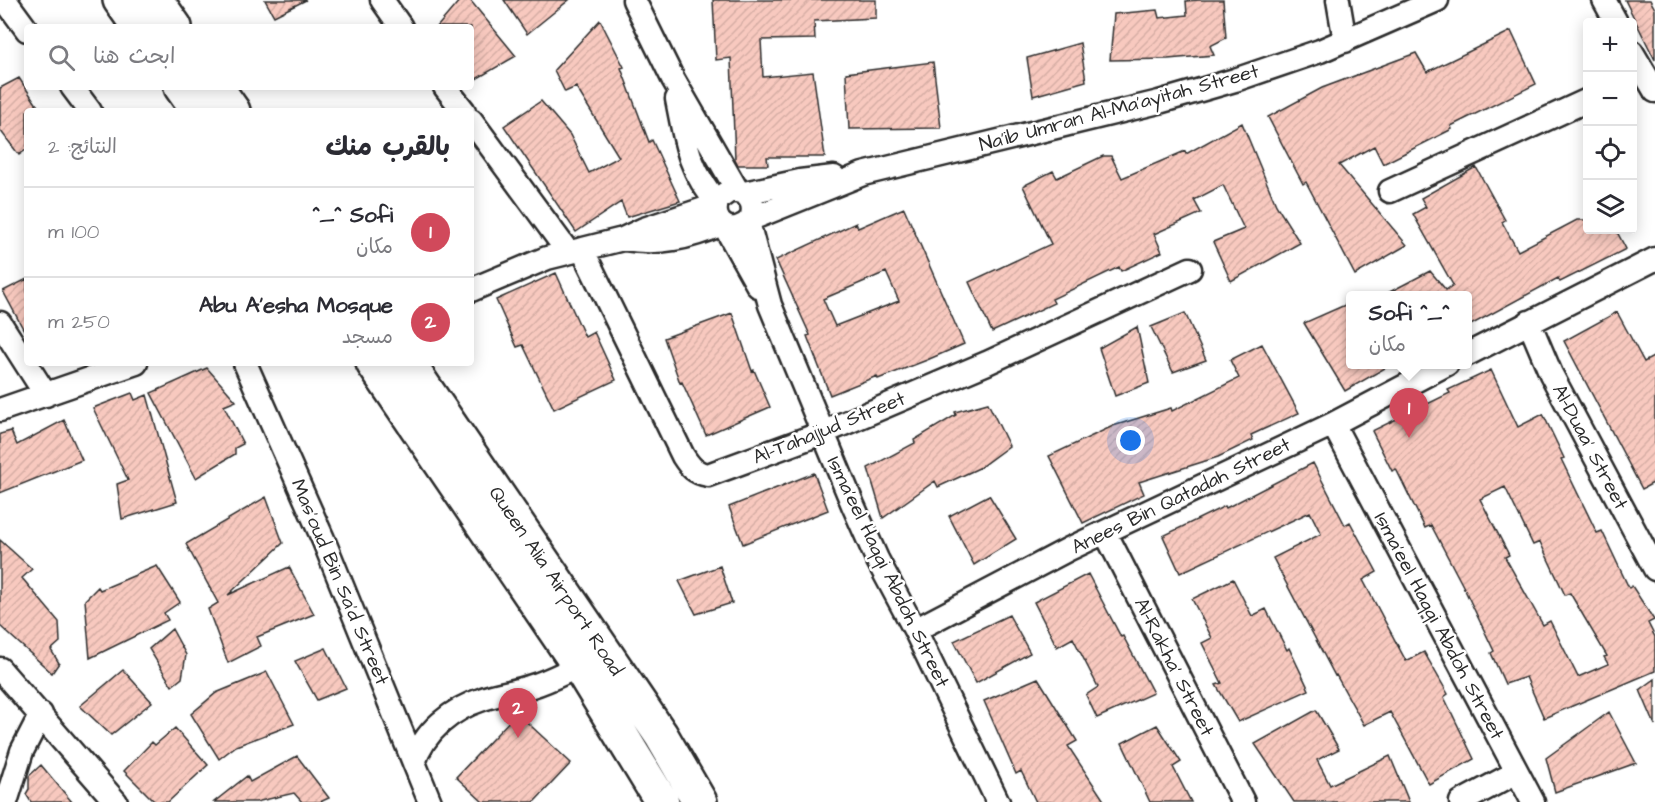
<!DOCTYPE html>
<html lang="ar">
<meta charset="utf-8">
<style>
:root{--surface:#fff;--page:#f7f7f7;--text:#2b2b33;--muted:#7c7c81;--line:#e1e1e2;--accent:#d1495b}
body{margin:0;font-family:"Architects Daughter","Playpen Sans Arabic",sans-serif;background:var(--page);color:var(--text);direction:rtl}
.controls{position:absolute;right:18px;top:18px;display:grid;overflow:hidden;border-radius:6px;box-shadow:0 3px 15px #0003}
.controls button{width:54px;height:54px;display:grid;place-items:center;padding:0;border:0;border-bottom:2px solid var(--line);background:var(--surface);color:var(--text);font:30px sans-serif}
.you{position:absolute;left:1131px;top:441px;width:21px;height:21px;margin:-15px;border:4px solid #fff;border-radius:50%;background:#1a73e8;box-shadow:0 0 0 9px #1a73e833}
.badge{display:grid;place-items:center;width:39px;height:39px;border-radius:50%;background:var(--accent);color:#fff;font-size:20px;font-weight:700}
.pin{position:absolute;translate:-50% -50px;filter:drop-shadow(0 2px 3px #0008)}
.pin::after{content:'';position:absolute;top:32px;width:21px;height:18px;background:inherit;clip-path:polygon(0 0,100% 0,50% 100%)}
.popup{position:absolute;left:1346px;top:291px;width:126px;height:78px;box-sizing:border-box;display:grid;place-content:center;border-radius:6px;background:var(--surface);filter:drop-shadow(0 2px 4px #0005);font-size:20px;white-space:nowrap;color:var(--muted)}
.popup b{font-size:22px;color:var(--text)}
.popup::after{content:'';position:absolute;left:50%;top:100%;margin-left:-12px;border:12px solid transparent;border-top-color:var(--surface)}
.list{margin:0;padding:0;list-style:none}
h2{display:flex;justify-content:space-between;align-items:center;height:78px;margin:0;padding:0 24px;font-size:26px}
h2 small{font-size:20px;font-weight:400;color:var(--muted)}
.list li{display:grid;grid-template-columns:39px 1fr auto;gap:18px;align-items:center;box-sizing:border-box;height:90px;padding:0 24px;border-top:2px solid var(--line)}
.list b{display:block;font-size:22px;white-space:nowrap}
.list p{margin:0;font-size:20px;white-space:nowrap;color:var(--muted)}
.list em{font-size:20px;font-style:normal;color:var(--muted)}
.icon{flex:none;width:33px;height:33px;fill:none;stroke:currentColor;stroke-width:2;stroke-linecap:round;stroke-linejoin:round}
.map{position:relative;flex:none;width:1655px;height:802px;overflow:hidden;direction:ltr}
.search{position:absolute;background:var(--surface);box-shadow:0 3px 15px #0003;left:24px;top:24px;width:450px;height:66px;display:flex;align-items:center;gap:15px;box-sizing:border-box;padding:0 21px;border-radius:6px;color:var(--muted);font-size:22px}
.panel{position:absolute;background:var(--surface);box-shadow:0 3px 15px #0003;left:24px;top:108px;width:450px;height:258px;border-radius:6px;direction:rtl}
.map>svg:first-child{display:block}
.building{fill:url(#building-hatch);stroke:#2b2b2b;stroke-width:1.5;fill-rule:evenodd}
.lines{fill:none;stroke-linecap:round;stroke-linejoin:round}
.minor-casing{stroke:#2b2b2b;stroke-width:27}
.highway-casing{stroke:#2b2b2b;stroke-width:38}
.minor{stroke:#fff;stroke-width:22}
.highway{stroke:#fff;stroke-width:33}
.labels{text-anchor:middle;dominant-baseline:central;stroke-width:5;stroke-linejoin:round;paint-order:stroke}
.street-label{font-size:20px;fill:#2b2b2b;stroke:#fff}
</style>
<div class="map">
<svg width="1655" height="802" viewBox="0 0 1655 802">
<defs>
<pattern id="building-hatch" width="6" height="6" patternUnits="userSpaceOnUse" patternTransform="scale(1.5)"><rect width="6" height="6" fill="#f8c9bf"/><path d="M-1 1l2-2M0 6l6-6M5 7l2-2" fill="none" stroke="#d5ada4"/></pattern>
</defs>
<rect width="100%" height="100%" fill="#fff"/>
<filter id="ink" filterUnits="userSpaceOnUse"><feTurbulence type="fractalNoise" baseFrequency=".0167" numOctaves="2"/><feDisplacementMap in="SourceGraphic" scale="12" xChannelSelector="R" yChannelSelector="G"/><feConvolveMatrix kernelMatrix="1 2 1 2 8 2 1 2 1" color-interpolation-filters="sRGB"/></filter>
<g filter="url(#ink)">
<!-- building -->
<path class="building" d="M265 0H306L274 16Z
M460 0H470L516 56 471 82V27H437Z
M504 0H569L527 34Z
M713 0H876V18L814 21 815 39 761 40 763 77 813 72 825 157H767L768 165H738L735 159 731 58 716 60Z
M1199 0H1223L1226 38 1210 46 1214 55 1168 59 1110 60 1114 14 1157 10 1159 18 1187 15 1186 1Z
M1625 0H1650L1655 9V60Z
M600 20 624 67 621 68 649 142 652 140 680 201 627 217 621 202 576 232 504 126 541 101 570 135 589 173 619 157 576 87 565 92 554 70Z
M1511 31 1536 84 1451 126 1452 129 1383 164 1374 146 1339 165 1407 245 1355 275 1306 182 1303 184 1268 117 1322 88 1416 53 1427 72Z
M1080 43 1086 81 1033 96 1027 58Z
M933 62 941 128 849 129 846 73Z
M19 78 41 111H27V149L19 155 0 130V88Z
M1242 123 1276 205 1300 243 1231 281 1213 242 1244 229 1223 185 1194 200 1201 213 1154 234 1162 252 1121 271 1119 267 1052 299 1054 303 992 332 969 282 1051 244 1023 186 1053 171 1057 178 1103 156H1111L1122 178 1185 151 1186 154Z
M1476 167 1505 220 1502 222 1518 251 1577 220H1587V230H1616L1626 249 1560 282 1558 278 1467 327V296H1382L1430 271 1446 290 1453 285 1413 214 1426 207 1421 198Z
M904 208 964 344 927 360 878 379 877 376 830 395 807 336 810 335 776 260 856 223 858 228ZM886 272 899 301 835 326 823 299Z
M556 273 585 337 594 332 616 380 554 409 523 345 517 347 496 300Z
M27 279V336L3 291Z
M1345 305 1350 314V364H1392L1345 391 1304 323Z
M1617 312 1644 362 1655 356V482L1642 489 1564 341Z
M732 313 752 371 754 370 770 407 706 435 682 382 680 383 664 338Z
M1185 313 1206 360 1173 372 1151 327Z
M1137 327 1149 383 1115 396 1099 348Z
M1262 344 1299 413 1251 435 1253 440 1218 457 1139 482 1144 494 1083 523 1049 456 1113 426 1171 408 1172 411 1239 378 1230 360Z
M207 368 236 401 224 406 243 444 235 448V454L196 478 151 393Z
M1491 370 1518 427 1543 414 1564 458 1561 459 1597 533 1602 531 1629 588 1632 586 1654 620 1648 623 1655 637V671L1544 718 1526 677 1505 684 1491 653 1494 651 1463 586 1431 525 1425 528 1396 469 1392 471 1372 431 1450 393 1448 390ZM1505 487 1533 545 1540 542 1565 595 1570 593 1607 656 1604 657 1608 664 1578 677 1550 621 1543 625 1505 557 1509 555 1480 499Z
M132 393 135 400 147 395 177 502 122 519 117 484 128 480 93 408Z
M988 403 1009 446 979 468 938 487 935 481 883 518 868 468 915 443 914 440 956 415 955 412Z
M64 420 82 460 0 493V434L11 431 17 445Z
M1313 463 1345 525 1350 522 1377 572 1363 580 1406 661 1424 652 1448 694 1444 697 1474 759 1429 784 1390 712 1364 725 1336 675 1335 676 1273 558 1321 534 1310 512 1180 573 1163 536 1225 506 1226 508Z
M814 473 828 510 743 544 729 507Z
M989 495 1016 539 974 565 949 516Z
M266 497 283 543 228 595 289 567 314 614 257 637 261 646 228 663 208 609 218 603 186 544Z
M0 540 32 569 22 578 59 622 60 642 51 650 59 663 52 673 0 626Z
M157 566 180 602 164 613 168 620 90 658 85 600 98 587 100 590Z
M720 566 732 603 696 614 679 581Z
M1088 574 1121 637 1123 636 1153 693 1097 718 1086 695 1098 687 1073 638 1057 647 1034 602Z
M1233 579 1252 616 1266 609 1287 650 1289 648 1309 690 1238 722 1216 685 1222 683 1202 643 1212 638 1192 599Z
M1009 615 1030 653 976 683 954 641Z
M172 629 186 655 182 678 172 686 149 649Z
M326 648 346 688 317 700 295 661Z
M123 670 152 702 111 735 80 706Z
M267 672 294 724 236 746 219 759 191 714 216 693Z
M1038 678 1077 741 1068 746 1105 802H1036L1021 771 1016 774 984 701Z
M1655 679V725L1640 690Z
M1316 710 1339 749 1317 760 1330 785 1390 756 1409 802H1294L1255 744Z
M1609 712 1636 763 1555 792 1546 758Z
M517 713 571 763 534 802H483L456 777Z
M1157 725 1181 762 1173 767 1191 802H1150L1122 743Z
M175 728 208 765 168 802H155L124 771 152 742 155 745Z
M297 756 329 798 320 802H302L294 793 256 802H214L247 776 250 782Z
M41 765 72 802H31L26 794 29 789V776Z"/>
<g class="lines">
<defs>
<path id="minor" d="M5 0 27 30
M382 0 401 27
M634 0 673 79 737 190
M1338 0 1345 41
M1604 0 1616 22
M1632 52 1655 91
M72 87 90 111
M445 87 464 111
M677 99C685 139 688 170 717 202
M471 120 568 252
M1390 191 1588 100
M744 193 800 181 834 177
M751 219C757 202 747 189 729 191L718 199C708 224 734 239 751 219L863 174 1159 102 1235 80 1320 51 1437 0
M748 222 770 305 853 505 877 559 915 630 998 802
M725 227 758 286
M624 239C660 245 689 238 722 224
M582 249 683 456C690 467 695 473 708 475L822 433 987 363 1190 269
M471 290 547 258 623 239 644 229 716 205
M1529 322 1551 374 1655 569
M0 323 46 395
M1468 354 1655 259
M245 363 323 539 430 802
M0 410 136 363
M1333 424 1533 802
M1105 532 1243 802
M915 630 1069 549 1333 424 1447 364
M0 669 116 802
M414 763C424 731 452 709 483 699 499 693 516 692 532 686 549 681 563 673 579 666
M6 802 22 751 41 714
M1461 802 1517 772"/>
<path id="highway" d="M120 0 139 27
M156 0 175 27
M181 87 198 111
M216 87 233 111
M373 363 579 666 662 802
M408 363 661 735 700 802"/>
</defs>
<!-- minor casing -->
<use href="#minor" class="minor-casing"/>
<!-- highway casing -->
<use href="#highway" class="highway-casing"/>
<!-- minor -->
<use href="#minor" class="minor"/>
<!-- highway -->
<use href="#highway" class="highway"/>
</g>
</g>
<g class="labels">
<!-- street labels -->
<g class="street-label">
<text transform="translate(1119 108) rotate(-15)">Na'ib Umran Al-Ma'ayitah Street</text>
<text transform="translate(829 428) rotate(-22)">Al-Tahajjud Street</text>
<text transform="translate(1590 447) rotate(62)">Al-Duaa' Street</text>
<text transform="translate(1181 496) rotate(-26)">Anees Bin Qatadah Street</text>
<text transform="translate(888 572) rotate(64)">Isma'eel Haqqi Abdoh Street</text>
<text transform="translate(556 581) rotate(56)">Queen Alia Airport Road</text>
<text transform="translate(340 582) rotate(67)">Mas'oud Bin Sa'd Street</text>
<text transform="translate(1439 626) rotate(62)">Isma'eel Haqqi Abdoh Street</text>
<text transform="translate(1174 667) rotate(63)">Al-Rakha' Street</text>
</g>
</g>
</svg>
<div class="controls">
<button>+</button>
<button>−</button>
<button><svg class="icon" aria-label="locate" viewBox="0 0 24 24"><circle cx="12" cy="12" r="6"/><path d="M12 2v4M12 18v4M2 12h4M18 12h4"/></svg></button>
<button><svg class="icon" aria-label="layers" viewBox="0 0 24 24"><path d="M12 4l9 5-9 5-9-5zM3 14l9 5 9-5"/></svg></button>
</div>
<div class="you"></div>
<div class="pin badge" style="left:1409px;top:438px">1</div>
<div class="popup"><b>Sofi ^_^</b>مكان</div>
<div class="pin badge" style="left:518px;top:738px">2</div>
<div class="search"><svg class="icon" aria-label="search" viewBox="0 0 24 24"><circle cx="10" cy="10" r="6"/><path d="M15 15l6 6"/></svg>ابحث هنا</div>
<section class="panel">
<h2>بالقرب منك<small>النتائج: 2</small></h2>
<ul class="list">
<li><span class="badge">1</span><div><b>Sofi ^_^</b><p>مكان</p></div><em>100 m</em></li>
<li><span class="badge">2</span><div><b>Abu A'esha Mosque</b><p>مسجد</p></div><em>250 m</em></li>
</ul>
</section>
</div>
